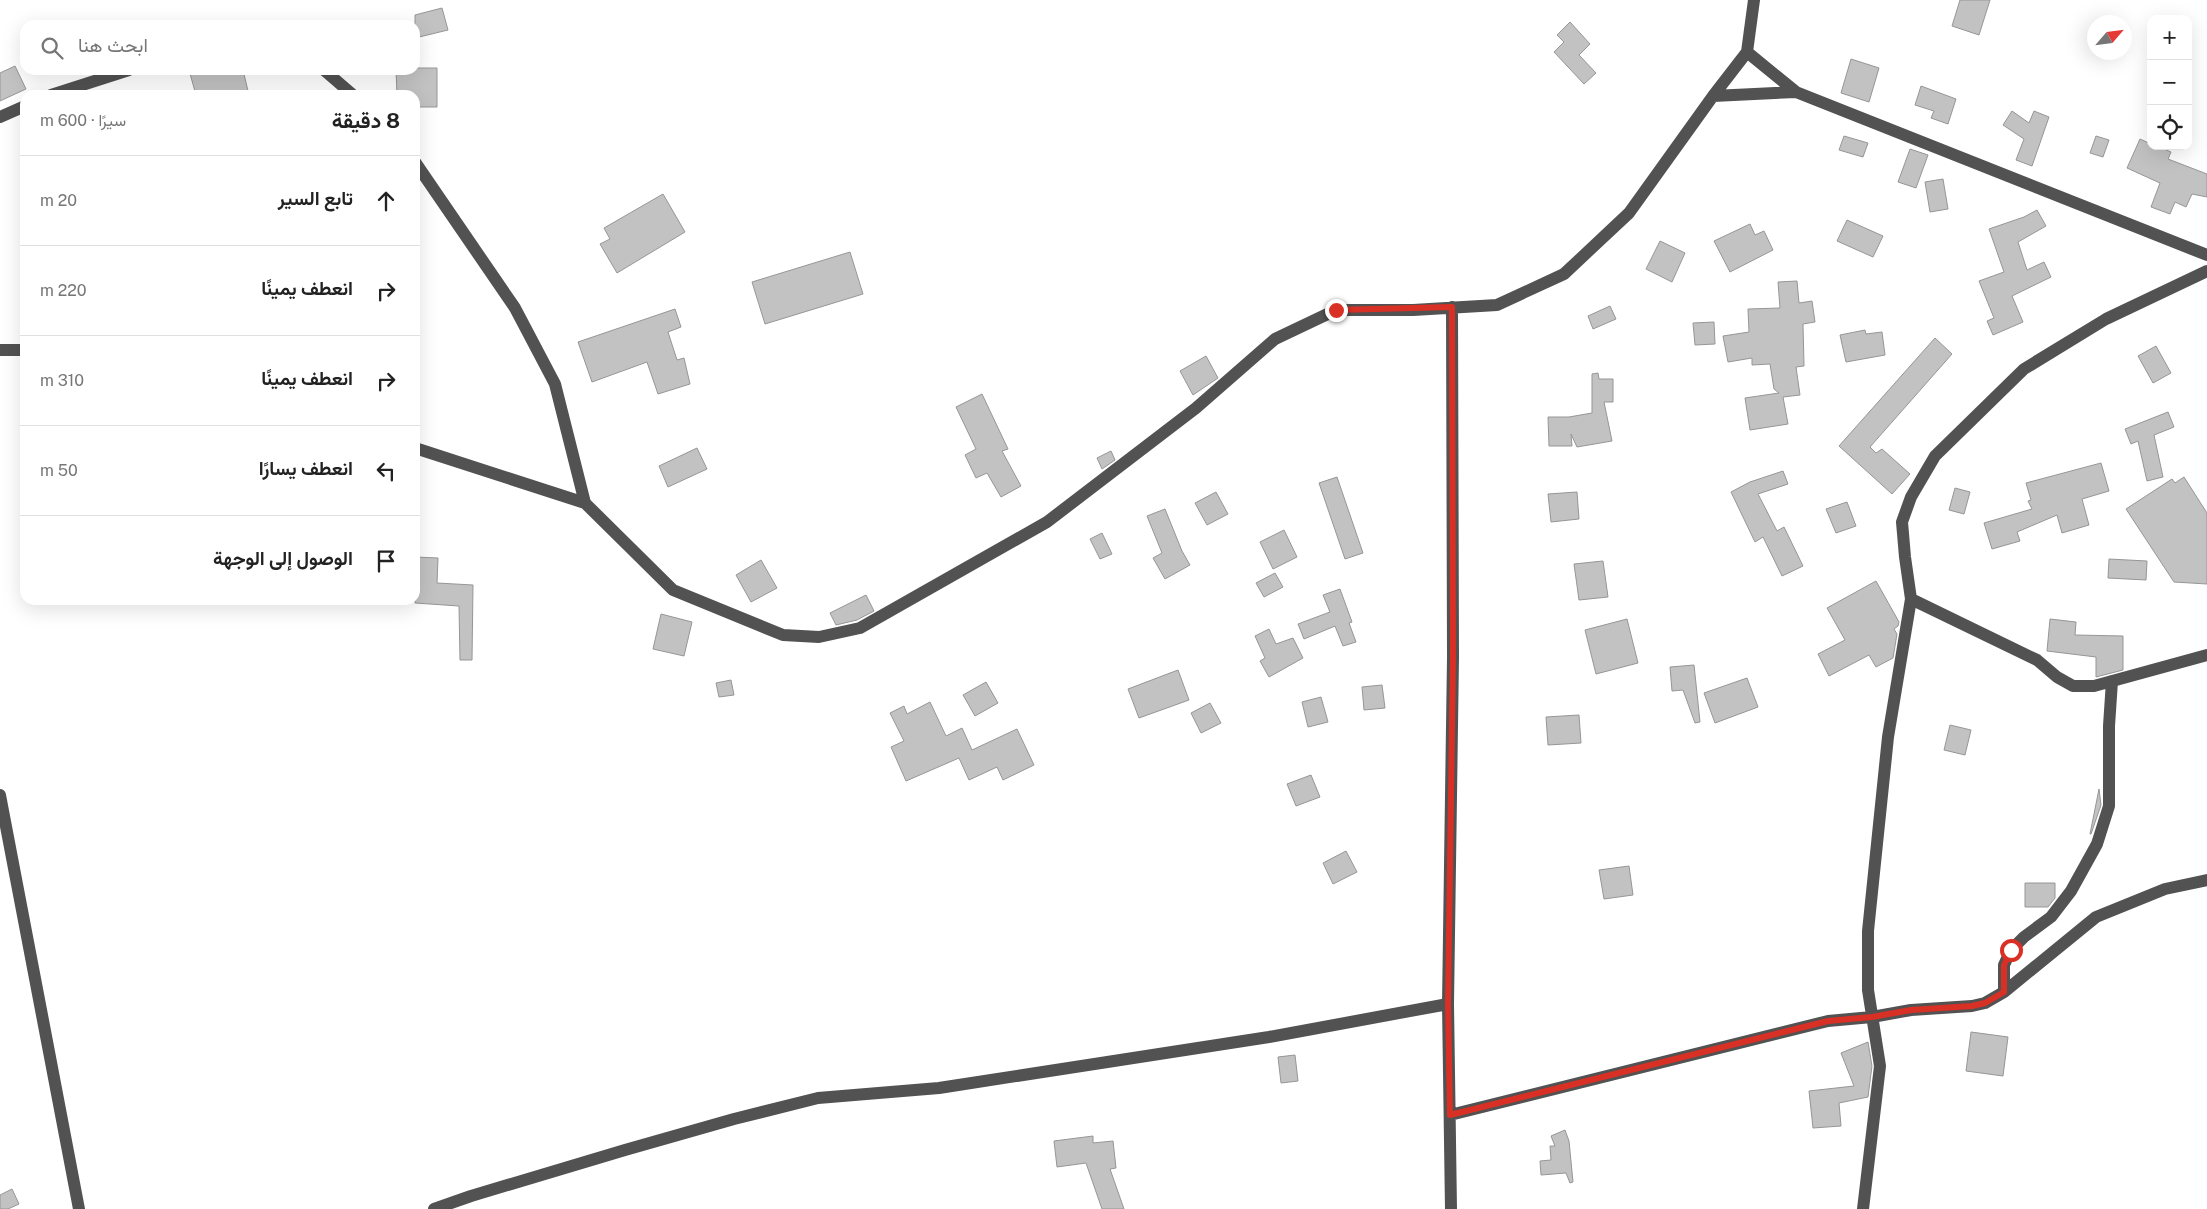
<!DOCTYPE html>
<html lang="ar">
<meta charset="utf-8">
<style>
:root{--surface:#fff;--page:#f2f2f2;--text:#222;--muted:#767676;--line:#e0e0e0}
body{margin:0;font-family:"Public Sans",Vazirmatn,sans-serif;background:var(--page);color:var(--text);direction:rtl}
.controls{position:absolute;right:15px;top:15px;display:grid;overflow:hidden;border-radius:10px;box-shadow:0 5px 20px #0002}
.controls button{width:45px;height:45px;display:grid;place-items:center;padding:0;border:0;border-bottom:1px solid var(--line);background:var(--surface);color:var(--text);font:25px sans-serif}
.compass{position:absolute;left:2087px;top:15px;width:45px;height:45px;border-radius:50%;background:var(--surface);box-shadow:0 5px 20px #0002;rotate:62deg}
.stop{position:absolute;width:15px;height:15px;margin:-11px;border:4px solid #d93025;border-radius:50%;background:#fff}
.stop.end{background:#d93025;border-color:#fff;box-shadow:0 1px 5px #0008}
.list{margin:0;padding:0;list-style:none}
h2{display:flex;justify-content:space-between;align-items:center;height:65px;margin:0;padding:0 20px;font-size:21px}
h2 small{font-size:16px;font-weight:400;color:var(--muted)}
.list li{display:grid;grid-template-columns:32px 1fr auto;gap:15px;align-items:center;box-sizing:border-box;height:90px;padding:0 20px;border-top:1px solid var(--line)}
.list b{display:block;font-size:19px;white-space:nowrap}
.list em{font-size:16px;font-style:normal;color:var(--muted)}
.icon{flex:none;width:28px;height:28px;fill:none;stroke:currentColor;stroke-width:2;stroke-linecap:round;stroke-linejoin:round}
.map{position:relative;flex:none;width:2207px;height:1209px;overflow:hidden;direction:ltr}
.search{position:absolute;background:var(--surface);box-shadow:0 5px 20px #0002;left:20px;top:20px;width:400px;height:55px;display:flex;align-items:center;gap:12px;box-sizing:border-box;padding:0 18px;border-radius:15px;color:var(--muted);font-size:19px}
.panel{position:absolute;background:var(--surface);box-shadow:0 5px 20px #0002;left:20px;top:90px;width:400px;height:515px;border-radius:15px;direction:rtl}
.map>svg:first-child{display:block}
.building{fill:#c2c2c2;stroke:#969696}
.lines{fill:none;stroke-linecap:round;stroke-linejoin:round}
.minor{stroke:#525252;stroke-width:12}
.route{stroke:#d93025;stroke-width:6}
</style>
<div class="map">
<svg width="2207" height="1209" viewBox="0 0 2207 1209">
<rect width="100%" height="100%" fill="#fff"/>
<!-- building -->
<path class="building" d="M1960 0H1990L1979 35 1952 26Z
M442 8 448 30 415 38V15Z
M1570 22 1590 44 1579 55 1596 73 1584 84 1554 52 1564 42 1557 35Z
M1851 59 1879 68 1869 102 1841 93Z
M15 66 26 89 0 101V73Z
M415 68H437V107H415V95H397L396 70H415Z
M189 70H243L249 95H196Z
M1921 86 1956 99 1948 124 1931 118 1934 111 1915 105Z
M2012 111 2029 123 2034 111 2049 117 2032 166 2016 160 2024 139 2003 125Z
M1844 136 1868 143 1863 157 1839 150Z
M2096 136 2109 140 2103 157 2090 153Z
M2140 139 2151 144V146H2157L2171 152 2168 159 2207 174V197L2192 194 2186 207 2175 202 2170 214 2151 207 2160 183 2127 168Z
M1910 149 1928 155 1916 188 1898 182Z
M1943 179 1948 209 1930 212 1925 182Z
M663 194 685 232 617 273 600 244 610 239 604 228Z
M2037 210 2046 226 2018 242 2027 270 2044 262 2051 277 2012 296 2023 322 1993 335 1987 321 1994 318 1979 281 2004 272 1989 229 2024 217Z
M1847 220 1883 236 1873 257 1837 241Z
M1750 224 1755 235 1764 231 1773 250 1730 272 1714 241Z
M1660 241 1685 253 1672 282 1646 269Z
M850 252 863 294 765 324 752 282Z
M1797 281 1799 303 1812 301 1815 322 1803 324 1804 366 1796 367 1800 395 1783 397 1788 424 1750 430 1745 398 1779 393 1774 389 1770 364 1752 365V358L1728 362 1723 336 1749 332 1748 309 1780 308 1778 282Z
M1610 306 1616 319 1593 329 1588 316Z
M675 309 681 327 668 332 677 360 684 358 690 384 658 394 647 362 592 382 578 342Z
M1714 322 1715 344 1695 345 1693 323Z
M1865 330 1866 334 1882 332 1885 355 1846 362 1840 335Z
M1935 338 1952 354 1870 447 1876 453 1882 449 1910 474 1892 494 1839 446Z
M2156 346 2171 373 2153 383 2138 356Z
M1206 356 1218 378 1193 395 1180 371Z
M1598 373 1599 379H1613V402H1604L1612 441 1577 447 1571 434 1572 446H1549L1548 417H1569L1592 413V374Z
M982 394 1008 449 1002 451 1021 486 1001 497 987 473 976 478 965 455 976 449 956 407Z
M2168 412 2174 427 2154 435 2163 477 2147 481 2138 441 2131 444 2125 429Z
M697 448 707 469 668 487 659 466Z
M1111 451 1115 460 1102 469 1097 458Z
M2101 463 2109 491 2082 499 2089 525 2062 533 2057 515 2017 532 2020 541 1992 549 1984 523 2032 509 2028 501 2031 500 2026 483Z
M1783 471 1788 484 1758 494 1777 531 1784 527 1803 566 1782 576 1763 537 1755 542 1731 492 1750 482Z
M1337 477 1363 553 1345 559 1319 483Z
M2184 477 2207 513V584L2174 582 2126 509 2172 479 2175 483Z
M1955 488 1970 492 1964 514 1949 510Z
M1216 492 1228 514 1207 525 1195 503Z
M1577 492 1579 519 1551 522 1548 494Z
M1847 502 1856 526 1836 533 1826 509Z
M1165 509 1182 551 1190 565 1165 579 1153 558 1162 553 1147 516Z
M1284 530 1297 557 1273 569 1260 542Z
M1102 533 1112 554 1100 559 1090 539Z
M415 557 438 558 437 583 473 585 472 660H460L459 606 415 603Z
M2109 559 2147 561 2146 580 2108 578Z
M761 560 777 588 751 602 736 575Z
M1603 561 1608 597 1579 600 1574 564Z
M1275 573 1283 587 1264 597 1256 583Z
M1876 581 1899 622 1898 626 1894 629 1897 634 1893 658 1876 667 1869 655 1829 676 1818 654 1845 640 1827 608Z
M1340 589 1352 622 1349 623 1356 642 1343 646 1335 626 1304 639 1298 624 1330 612 1323 595Z
M866 595 874 611 857 620 836 625 830 613Z
M661 614 692 622 684 656 653 649Z
M1627 619 1638 663 1596 674 1585 630Z
M2050 619 2076 622 2075 635 2123 636V670L2096 677V657L2047 651Z
M1269 629 1276 644 1293 638 1303 658 1269 677 1260 661 1265 658 1255 636Z
M1694 665 1700 722 1695 723 1683 690 1672 691 1670 667Z
M1178 670 1189 700 1139 718 1128 689Z
M1747 678 1758 707 1715 723 1704 693Z
M731 680 734 695 719 697 716 683Z
M986 682 998 703 975 716 963 695Z
M1382 685 1385 708 1364 710 1362 687Z
M1321 697 1328 722 1308 727 1302 702Z
M930 702 946 736 962 728 972 750 1017 729 1034 765 1003 780 997 767 969 780 959 758 906 781 891 747 904 741 890 713 904 706 907 714Z
M1210 703 1221 723 1201 733 1191 713Z
M1579 715 1581 743 1548 745 1546 717Z
M1950 725 1971 730 1965 755 1944 750Z
M1311 775 1320 797 1296 806 1287 784Z
M2099 789 2101 805 2091 834H2090Z
M1346 851 1357 872 1333 884 1323 863Z
M1629 866 1633 895 1604 899 1599 870Z
M2025 883H2055V898L2048 907H2025Z
M1971 1032 2008 1037 2003 1076 1966 1071Z
M1868 1042 1872 1066 1868 1097 1839 1103 1841 1126 1813 1128 1809 1091 1854 1086 1841 1053Z
M1295 1055 1298 1081 1281 1083 1278 1057Z
M1565 1130 1569 1141 1573 1182 1570 1183 1566 1173 1541 1175 1540 1161 1551 1160 1550 1146H1555L1551 1136Z
M1093 1136V1143L1113 1141 1116 1168 1110 1169 1124 1209H1102L1086 1163 1057 1167 1054 1141Z
M12 1189 19 1204 8 1209H0V1195Z"/>
<g class="lines">
<!-- minor -->
<path class="minor" d="M1747 52 1754 0
M324 70 353 95
M1796 92 1713 96 1747 52 1796 92 2207 255
M51 95 129 70
M0 117 25 106
M415 162 515 308 555 384 585 503
M0 350H25
M415 448 585 503 673 590 783 635 819 637 860 628 1047 522 1196 408 1275 339 1336 310H1413L1497 305 1564 274 1629 213 1713 96
M1911 599 2037 660 2057 677 2073 686H2094L2207 655
M0 795 79 1209
M2004 992V965L2011 950 2024 937 2051 917 2071 891 2097 844 2109 806V726L2112 681
M1448 1004 1451 1209
M1450 1115 1828 1021 1872 1017 1911 1010 1972 1006 1985 1003 2004 992 2096 917 2165 889 2207 880
M434 1209 471 1196 625 1150 734 1119 818 1098 939 1088 1269 1037 1448 1004 1453 657 1452 307
M1863 1209 1880 1066 1868 990V931L1888 737 1911 599 1905 557 1902 522 1911 497 1935 456 2024 369 2106 319 2207 271"/>
</g>
<g class="lines">
<!-- route -->
<path class="route" d="M1336 310 1452 307 1453 657 1448 1004 1450 1115 1828 1021 1872 1017 1911 1010 1972 1006 1985 1003 2004 992V965L2011 950"/>
</g>
</svg>
<div class="controls">
<button>+</button>
<button>−</button>
<button><svg class="icon" aria-label="locate" viewBox="0 0 24 24"><circle cx="12" cy="12" r="6"/><path d="M12 2v4M12 18v4M2 12h4M18 12h4"/></svg></button>
</div>
<svg class="compass" viewBox="-18 -18 36 36"><path d="M0-13l5 13h-10z" fill="#e53935"/><path d="M0 13l5-13h-10z" fill="#767676"/></svg>
<div class="stop" style="left:2011px;top:950px"></div>
<div class="stop end" style="left:1336px;top:310px"></div>
<div class="search"><svg class="icon" aria-label="search" viewBox="0 0 24 24"><circle cx="10" cy="10" r="6"/><path d="M15 15l6 6"/></svg>ابحث هنا</div>
<section class="panel">
<h2>8 دقيقة<small>سيرًا · 600 m</small></h2>
<ul class="list">
<li><svg class="icon" aria-label="ahead" viewBox="0 0 24 24"><path d="M12 20V5M6 11l6-6 6 6"/></svg><div><b>تابع السير</b></div><em>20 m</em></li>
<li><svg class="icon" aria-label="right" viewBox="0 0 24 24"><path d="M7 20v-9h11M14 6l5 5-5 5"/></svg><div><b>انعطف يمينًا</b></div><em>220 m</em></li>
<li><svg class="icon" aria-label="right" viewBox="0 0 24 24"><path d="M7 20v-9h11M14 6l5 5-5 5"/></svg><div><b>انعطف يمينًا</b></div><em>310 m</em></li>
<li><svg class="icon" aria-label="left" viewBox="0 0 24 24"><path d="M17 20v-9H6M10 6l-5 5 5 5"/></svg><div><b>انعطف يسارًا</b></div><em>50 m</em></li>
<li><svg class="icon" aria-label="arrive" viewBox="0 0 24 24"><path d="M6 21V4h12l-3 4 3 4H6"/></svg><div><b>الوصول إلى الوجهة</b></div></li>
</ul>
</section>
</div>
